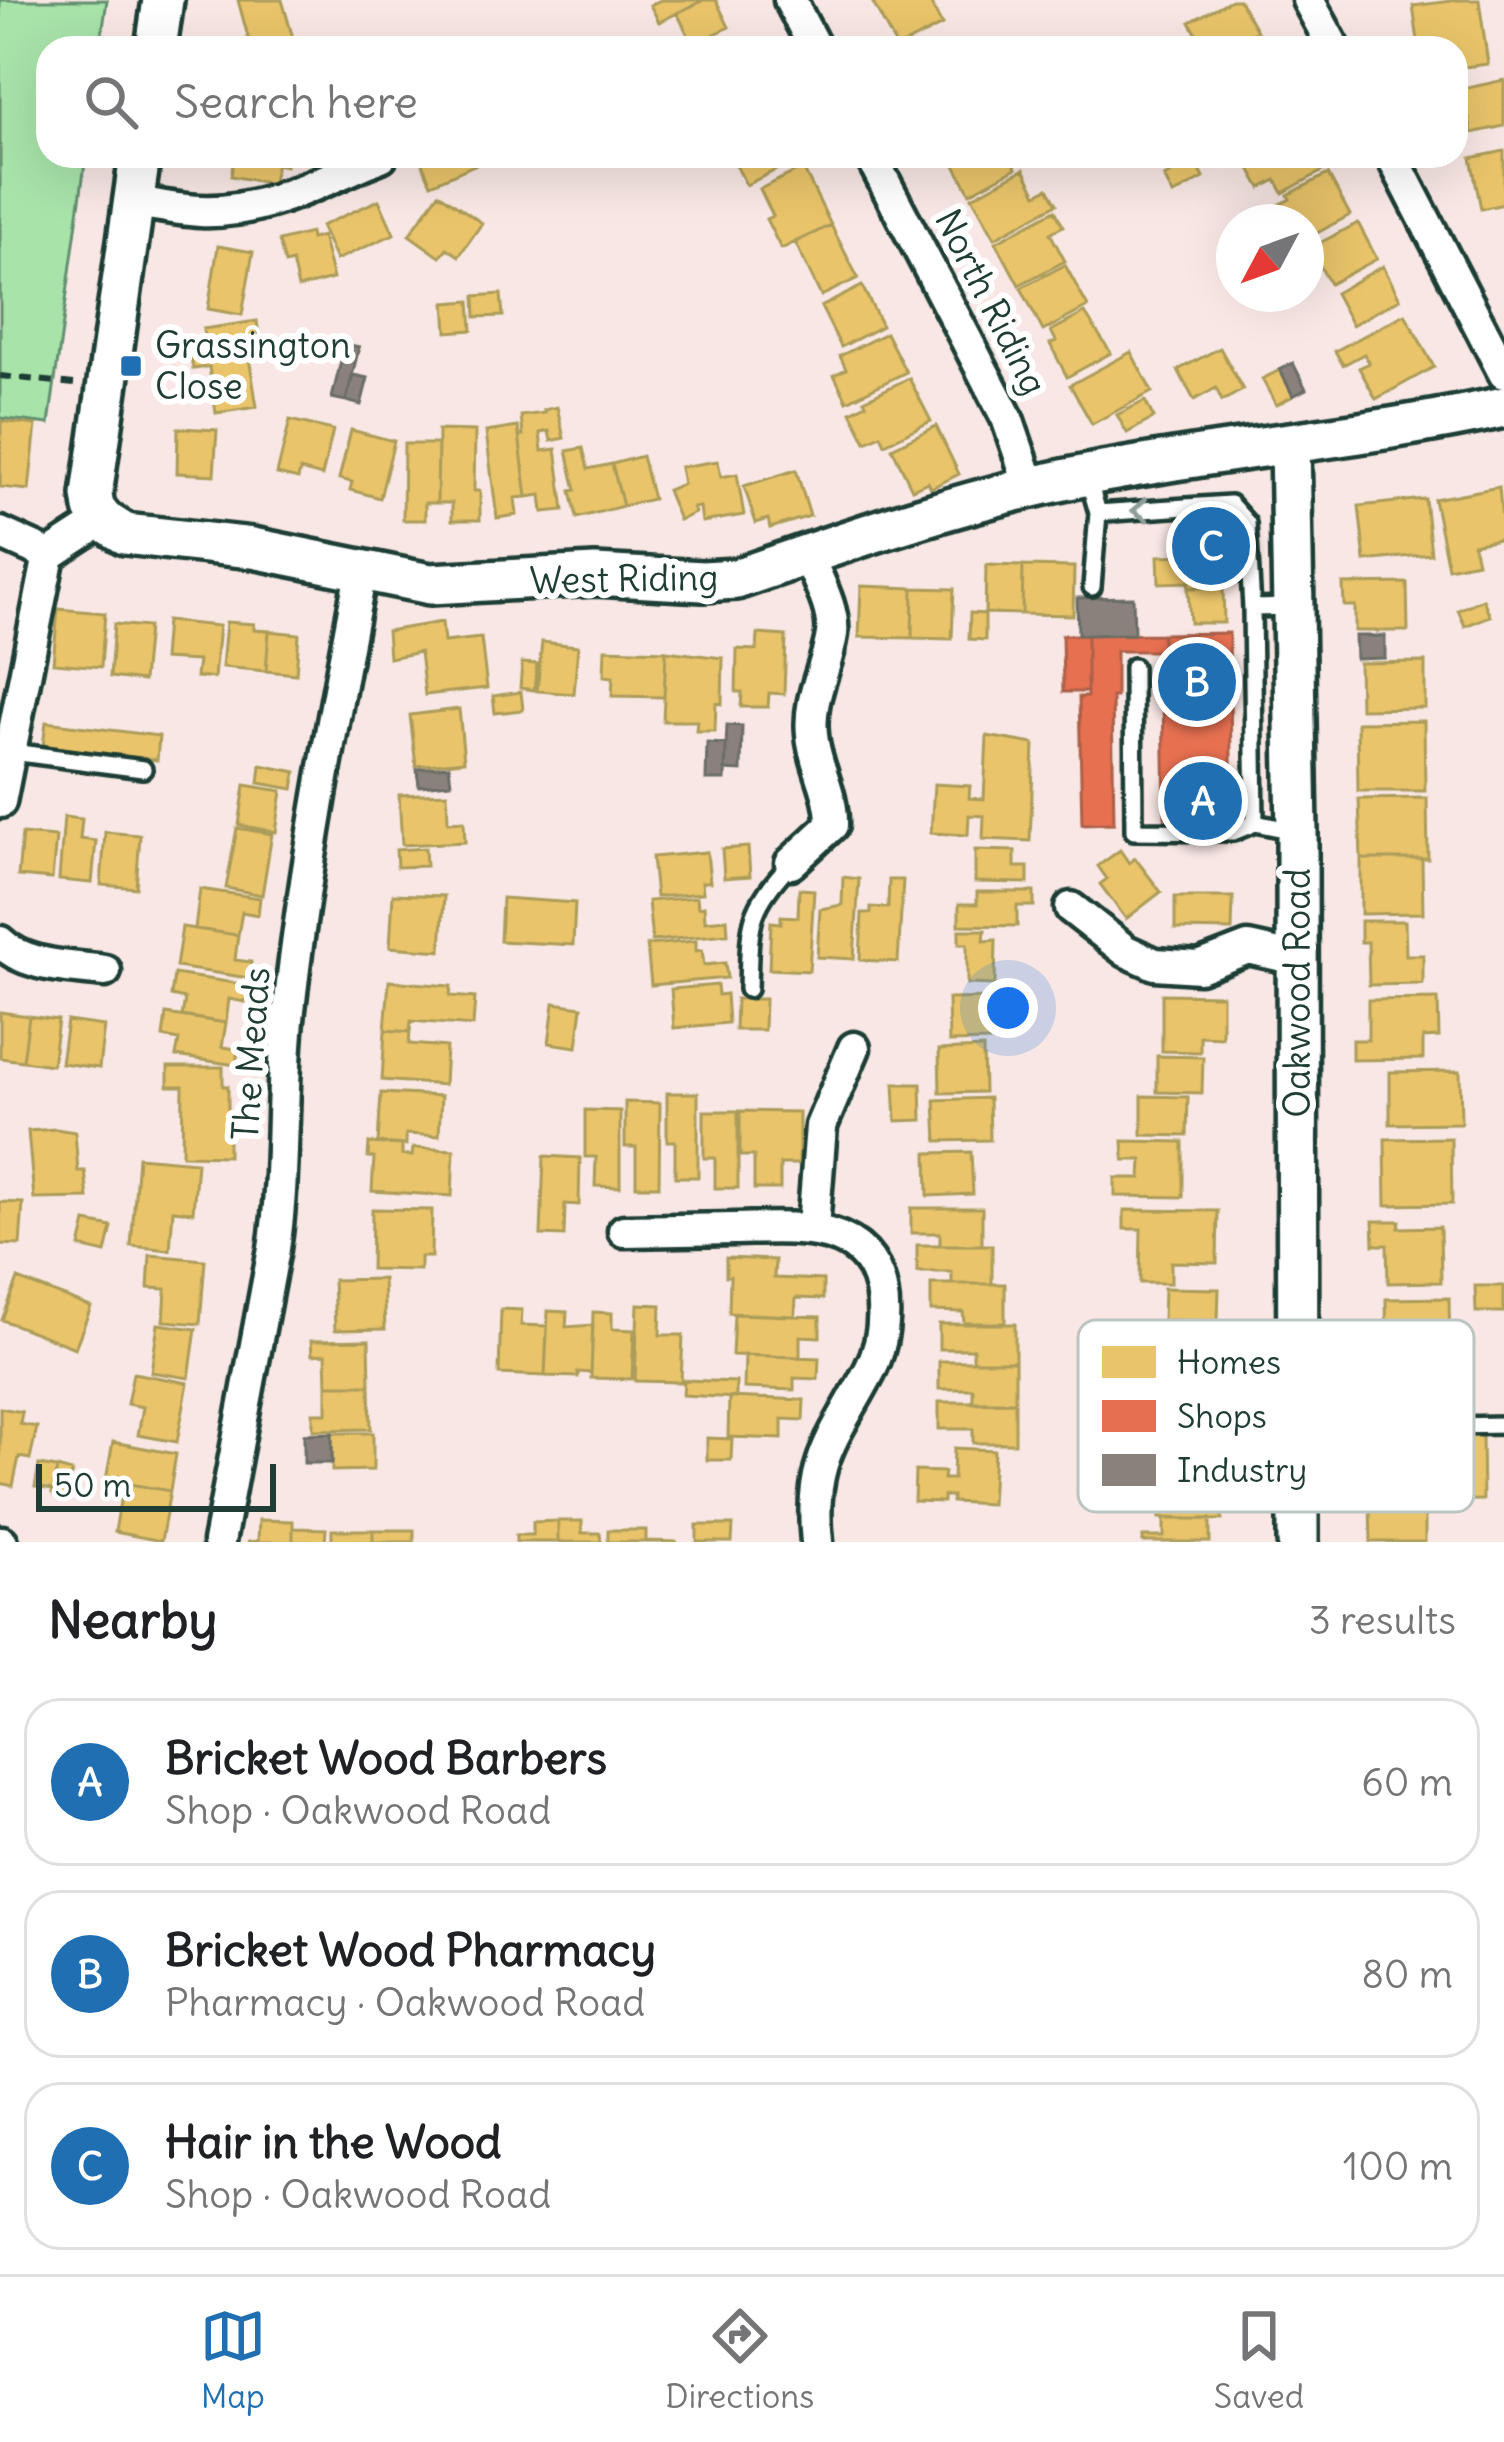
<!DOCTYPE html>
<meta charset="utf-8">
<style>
:root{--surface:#fff;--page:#f2f2f2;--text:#202124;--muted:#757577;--line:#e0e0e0;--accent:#1f6fb2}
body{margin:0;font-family:Delius,sans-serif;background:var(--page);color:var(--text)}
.compass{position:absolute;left:1216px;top:204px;width:108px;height:108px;border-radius:50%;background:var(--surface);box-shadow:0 12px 48px #0002;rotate:229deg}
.scale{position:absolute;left:36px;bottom:30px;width:240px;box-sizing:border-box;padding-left:12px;border:6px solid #1f3d34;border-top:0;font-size:33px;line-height:42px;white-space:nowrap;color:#1f3d34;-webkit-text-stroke:9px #fff;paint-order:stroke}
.you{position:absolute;left:1008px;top:1008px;width:42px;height:42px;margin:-30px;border:9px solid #fff;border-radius:50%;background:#1a73e8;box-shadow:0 0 0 18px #1a73e833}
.badge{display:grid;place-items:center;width:78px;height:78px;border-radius:50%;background:var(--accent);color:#fff;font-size:39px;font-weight:700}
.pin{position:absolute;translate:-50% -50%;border:6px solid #fff;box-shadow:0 3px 12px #0006}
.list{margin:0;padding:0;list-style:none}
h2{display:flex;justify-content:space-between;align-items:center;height:156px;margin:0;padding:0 48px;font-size:51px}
h2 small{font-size:39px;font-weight:400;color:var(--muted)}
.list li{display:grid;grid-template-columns:78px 1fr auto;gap:36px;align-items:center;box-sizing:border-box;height:168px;margin:0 24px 24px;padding:0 24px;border:3px solid var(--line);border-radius:36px}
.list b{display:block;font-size:45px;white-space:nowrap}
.list p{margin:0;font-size:39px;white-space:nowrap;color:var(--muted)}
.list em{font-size:39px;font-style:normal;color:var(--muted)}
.icon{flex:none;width:66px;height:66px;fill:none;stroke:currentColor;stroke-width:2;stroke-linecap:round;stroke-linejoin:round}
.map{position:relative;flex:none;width:1504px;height:1542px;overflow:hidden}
.search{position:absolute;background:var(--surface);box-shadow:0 12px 48px #0002;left:36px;right:36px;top:36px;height:132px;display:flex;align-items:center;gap:30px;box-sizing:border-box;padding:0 42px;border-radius:36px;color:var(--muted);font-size:45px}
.sheet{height:732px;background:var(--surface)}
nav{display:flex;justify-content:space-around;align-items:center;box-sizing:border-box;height:168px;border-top:3px solid var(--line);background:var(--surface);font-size:33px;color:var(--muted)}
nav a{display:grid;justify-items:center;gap:6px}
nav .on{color:var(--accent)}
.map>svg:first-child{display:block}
.green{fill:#a8e3aa;stroke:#64906f;stroke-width:3}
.homes{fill:#e9c46a;stroke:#ac9c5a;stroke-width:3}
.shops{fill:#e76f51;stroke:#ab6048;stroke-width:3}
.industry{fill:#8a817c;stroke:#6a6d66;stroke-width:3}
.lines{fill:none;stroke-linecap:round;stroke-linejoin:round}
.service-casing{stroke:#1f3d34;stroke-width:24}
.minor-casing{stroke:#1f3d34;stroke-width:39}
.tertiary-casing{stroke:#1f3d34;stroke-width:48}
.path{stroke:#1f3d34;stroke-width:6;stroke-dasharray:12 9;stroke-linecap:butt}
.service{stroke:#fff;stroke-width:15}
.minor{stroke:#fff;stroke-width:30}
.tertiary{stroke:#fff;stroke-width:39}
.oneway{stroke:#8f9e9a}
.poi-dot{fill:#1f6fb2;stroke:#fff;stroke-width:4.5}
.labels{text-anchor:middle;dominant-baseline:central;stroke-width:12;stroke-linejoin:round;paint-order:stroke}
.street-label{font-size:36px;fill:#1f3d34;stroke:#fff}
.poi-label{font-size:36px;fill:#1f3d34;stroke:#fff;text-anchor:start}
.key{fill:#fff;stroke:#bcc5c2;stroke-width:3}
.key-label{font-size:33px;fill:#1f3d34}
</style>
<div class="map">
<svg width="1504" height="1542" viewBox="0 0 1504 1542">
<rect width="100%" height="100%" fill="#f8e7e4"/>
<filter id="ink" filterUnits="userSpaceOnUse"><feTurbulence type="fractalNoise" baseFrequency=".00833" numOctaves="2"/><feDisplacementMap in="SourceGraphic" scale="24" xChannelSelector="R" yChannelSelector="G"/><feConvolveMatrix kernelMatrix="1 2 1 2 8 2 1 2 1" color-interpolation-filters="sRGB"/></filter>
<g filter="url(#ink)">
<!-- green -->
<path class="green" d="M0 0H107L100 48H48V156H86L49 424 0 418Z"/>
<!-- homes -->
<path class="homes" d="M238 0H282L293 38 251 48Z
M661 0H704L659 22 650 5Z
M704 0H716L729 27 693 45 677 13Z
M878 0H929L942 25 897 48 873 3Z
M1231 0H1239L1257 31 1225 48H1204L1190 22Z
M1458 0H1479L1488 64 1456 68V48H1419L1413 6Z
M1504 80V126L1472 133 1463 89Z
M1504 151V204L1481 209 1471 158Z
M234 156H288L286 166 276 164 273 184 231 176Z
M419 156H478L481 162 431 184Z
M794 156 796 160 746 185 732 157Z
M950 156H1009L1016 168 970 193Z
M1322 156 1328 168 1283 193 1276 180 1261 188 1248 165 1263 156Z
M1195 160 1204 178 1173 195 1164 177Z
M803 168 831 225 781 249 766 219 773 216 760 189Z
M1024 169 1037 194 1048 188 1057 204 995 238 972 197Z
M1328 174 1350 215 1310 237 1306 222 1300 219 1285 222 1277 206 1290 199 1288 195Z
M439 193 482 223 459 256 447 248 440 257 409 235Z
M379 200 394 234 336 260 321 226Z
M1055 210 1063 226 1050 233 1065 261 1019 285 996 242Z
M1358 223 1377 259 1330 284 1310 248Z
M831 225 858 278 821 296 795 242Z
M310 233 311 239 322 236 333 279 298 288 292 262 285 264 279 241Z
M218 246 253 252 242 315 208 309Z
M1065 265 1088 307 1043 331 1021 288Z
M1383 266 1400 299 1352 325 1335 293Z
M862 286 882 326 841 347 821 307Z
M501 294 503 316 476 317 475 296Z
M470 301 472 330 447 332 445 303Z
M1085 313 1111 353 1067 377 1050 344 1056 341 1051 331Z
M1405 314 1434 367 1376 399 1359 368 1369 363 1364 354 1343 365 1335 351Z
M257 321 260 342 247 344 257 407 216 413 209 367 193 369 189 346 205 344 203 329Z
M886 333 906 372 847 401 834 375 846 369 840 356Z
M1220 348 1243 390 1222 401 1216 388 1194 400 1178 370Z
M1131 352 1152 392 1092 424 1070 385Z
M1280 370 1293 396 1276 405 1262 379Z
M909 378 931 421 885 444 881 435 866 442 851 412 866 404 864 400Z
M1145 401 1154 418 1127 433 1117 415Z
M557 407 564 438 551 441 549 431 540 433 542 451 556 449 564 510 543 512 541 495 527 497 519 435H523L521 416 545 413 544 410Z
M290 420 333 430 322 476 300 470 298 479 277 474Z
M1 421 36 425 29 490 0 487Z
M936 426 959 474 931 488 928 482 912 489 892 448Z
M518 427 527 497 515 498 517 515 497 518 486 432Z
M178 428 217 430 214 475 177 473Z
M351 430 394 441 380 498 350 490 352 482 339 479Z
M438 430 475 431 474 491H480V520H452V503H437Z
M404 444H438L437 503H425V520H403Z
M583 448 588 469 612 464 623 506 577 518 571 491 576 490 567 451Z
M642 456 653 499 623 506 612 464Z
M718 461 721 477 737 474 744 515 702 522 700 507 693 508 695 513 679 520 667 490 683 484 680 467Z
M796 470 810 516 770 528 768 519 756 523 744 486Z
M1499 487 1504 538 1473 544 1477 562 1448 568 1434 499Z
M1425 499 1431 554 1365 561 1359 506Z
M1221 523 1222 554 1188 555 1187 524Z
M1222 554 1223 587 1188 588 1189 582 1159 583 1158 556Z
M986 565 1023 566 1022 614 985 613Z
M1023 566 1074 567 1073 615 1022 614Z
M1407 583 1408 631H1355V606H1344L1343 584Z
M861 586 913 588 912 638 859 637Z
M1223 587 1224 623H1190L1188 588Z
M913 588 954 589 952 639 912 638Z
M1483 599 1490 616 1465 626 1458 610Z
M58 609 105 613 101 667 53 663Z
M970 613 985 614V640L969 639Z
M166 621 219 626 214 678 196 677 198 661 163 659Z
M226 622 254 624V630L269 631 266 671 222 667Z
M442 622 444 642 481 638 487 688 425 695 420 652 389 658 387 631Z
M114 624 148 627 143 681 110 677Z
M269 631 299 634 296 674 266 671Z
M758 634 786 636 784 694 769 693 768 707H741L742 692H736L737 649 757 650Z
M542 642 578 646 574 694 537 691Z
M605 649 666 651 664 697 612 696 613 677 604 676Z
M666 651 723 658 722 704 716 703 715 731H696L697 721H663Z
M1425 662V708L1360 709 1359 663Z
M522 663 537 664 534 690 520 688Z
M521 692 523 710 495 713 493 696Z
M459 709 464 761 416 766 410 715Z
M1424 721 1425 791H1358L1357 722Z
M46 722 159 736 157 760 43 746Z
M987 736 1034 744 1030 841 983 839 984 816 969 815 968 835 931 833 934 784 970 786 969 798 984 799Z
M261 765 296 772 293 789 259 783Z
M245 785 282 791 276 832 239 825Z
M447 793 448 822 464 821 465 842 402 845 399 795Z
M1427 798 1428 859H1361L1359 799Z
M64 817 82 819 80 839 96 841 92 883 59 880Z
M237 828 272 834 262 895 226 888Z
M105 832 140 835 136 888 101 885Z
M22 834 56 837 52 879 18 876Z
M748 847 750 876 724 878 722 849Z
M425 848 426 866 397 867 396 850Z
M975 850 1015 851V867H1028V883L975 882Z
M1120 850 1129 863 1135 858 1161 892 1126 919 1100 884 1107 879 1098 866Z
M707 852 710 882H702L703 893 656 897 652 857Z
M1361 859H1422L1423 913 1361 914Z
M843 877 859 879 854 959 817 957 820 909 842 905Z
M889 880H903L898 962 860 960 862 913H871V907L888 908Z
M200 889 260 898 258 915 242 912 238 935 195 929Z
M799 889 814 890 809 971 769 969 771 922 781 923V916L798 917Z
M977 892H1034V906H1017V926L959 925V904H977Z
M393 894 444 896 441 951 390 947Z
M697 897 698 907 704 906 705 921 727 919 728 934 652 941 648 901Z
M1175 897H1233L1232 930 1175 929Z
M502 898 575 903 573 945 500 941Z
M1361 921H1405L1406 955H1423V984L1369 985 1368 942H1361Z
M182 927 238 935 235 960 251 962 249 978 176 967Z
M959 930H985L984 941 996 940 995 985 967 984V944H959Z
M696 941V951L702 950 704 965 725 963 727 978 651 985 647 945Z
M174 974 248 985 245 1002 229 999 226 1023 182 1016 185 999 171 996Z
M389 981 451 986 450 996 475 998 473 1026 411 1021 410 1032 385 1030Z
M717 985 718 995 726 994 728 1023 674 1028 671 989Z
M1162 994 1222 995V1037L1200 1036V1052L1162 1051Z
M992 998 993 1041 949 1042 948 999Z
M736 999H765L764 1030H735Z
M1438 999 1439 1037 1423 1038V1059L1352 1060V1040H1368V1000Z
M554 1003 582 1007 577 1047 549 1043Z
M0 1012 29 1016 23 1061 0 1058Z
M166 1014 226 1023 222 1047 238 1049 236 1065 176 1056 179 1040 163 1037Z
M29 1016 58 1020 52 1065 23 1061Z
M67 1021 104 1026 99 1068 61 1063Z
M385 1030 410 1032 409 1044 446 1047 444 1085 382 1080Z
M983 1048 984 1092 940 1093 939 1050Z
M1157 1056 1203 1057 1202 1093 1157 1092Z
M168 1067H223V1086H228V1156L182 1155 183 1086H168Z
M1460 1071 1461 1123 1390 1124V1072Z
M894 1084H921L922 1120 896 1121Z
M381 1093 441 1096 439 1136 406 1134V1145L378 1143Z
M667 1093H698V1177H675V1141H667Z
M1142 1096 1188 1097 1187 1136 1142 1135Z
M989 1098 990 1140 937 1141 935 1100Z
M625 1102 660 1103 659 1186H636V1147H625Z
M585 1110 620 1111V1187L595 1186 596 1157H585Z
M704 1111H738V1188H715V1158H704Z
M740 1111 799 1112V1164H780V1189H754V1156H740Z
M56 1129 75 1132 78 1171H85L88 1198 34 1199 28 1131Z
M1451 1138 1452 1204 1386 1205 1385 1139Z
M1123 1141 1183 1142V1197L1115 1196V1178H1141L1142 1160H1124Z
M369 1143 402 1145V1155L412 1156 413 1148 454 1150 452 1196 372 1191 374 1158 368 1157Z
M971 1152 973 1194 928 1196 927 1153Z
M544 1156 580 1158 579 1205 565 1204 564 1236 541 1235Z
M138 1157 197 1162 193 1212 173 1210 170 1250 131 1246Z
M0 1202 23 1203 20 1245 0 1244Z
M911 1208H982V1245H940V1233H911Z
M372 1209 432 1210 431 1257H420V1270L371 1269Z
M1124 1210 1218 1211 1217 1263 1171 1262V1283H1140L1141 1229H1124Z
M1373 1221H1400L1399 1228 1440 1227 1441 1282 1388 1283 1387 1245H1374Z
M86 1222 112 1227 106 1253 80 1247Z
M917 1245H992V1284H952V1272H917Z
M150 1255 205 1260 200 1324 164 1321 166 1289 148 1288Z
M726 1258 775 1260 774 1278 823 1280V1299L796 1298 795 1316 729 1313 730 1276H726Z
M18 1279 91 1307 75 1348 2 1320Z
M383 1279 385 1329 335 1330 333 1280Z
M931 1284H1005V1323H964L963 1312 931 1311Z
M1475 1286H1504V1312H1476Z
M1164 1288 1219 1289 1218 1321 1163 1320Z
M1449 1298 1450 1351 1387 1352 1386 1299Z
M638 1304 661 1305 660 1335H683L681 1382 635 1381Z
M501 1309 522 1310 521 1325 547 1326 545 1376 499 1374Z
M548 1311 567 1312 566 1327 593 1325 591 1373 578 1372V1377L545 1376Z
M593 1312 612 1313V1329L634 1330 632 1379 591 1378Z
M734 1314 820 1317V1337L800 1336V1357L732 1355Z
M158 1324 196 1329 189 1378 151 1372Z
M939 1324H1015V1361H973V1349H939Z
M369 1340 370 1385H327L326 1354 312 1355 311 1341Z
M745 1355 819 1358 818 1379 794 1378V1390L744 1388Z
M939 1361H1015V1402L973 1403V1389H939Z
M133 1373 188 1383 177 1442 138 1435 143 1407 127 1404Z
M684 1380 736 1382V1398L683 1395Z
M327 1385H370L371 1429 313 1430V1413H327Z
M729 1397 804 1400 803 1420 782 1419V1439L728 1437Z
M939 1402H1015V1443H973V1429H939Z
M0 1408 22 1412 20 1424 37 1427 30 1459 19 1457 13 1486 0 1483Z
M332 1433H373V1470L332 1471Z
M1482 1434 1483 1500 1397 1501 1396 1473H1415V1435Z
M707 1438 732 1439 731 1460H707Z
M113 1442 176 1454 170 1491 106 1480Z
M954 1448 994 1450 991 1504 952 1502V1496H943V1502L914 1501 915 1471 944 1472 943 1479H953Z
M1159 1457 1223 1458 1222 1520 1159 1518Z
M39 1465 57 1468 53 1490 35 1487Z
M57 1468 72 1472 67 1498 52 1494Z
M123 1483 170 1491 161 1541 115 1532Z
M1370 1507H1425V1542H1371Z
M1164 1519H1210V1542H1143V1537H1164Z
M259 1520 293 1521V1542H247L258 1541Z
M558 1521V1542H516V1535H533V1522Z
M558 1521H582V1533H600L601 1542H558Z
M697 1525H733L732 1542H697Z
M293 1528 326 1529 325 1542H293Z
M332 1530H373V1542H332Z
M373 1530H414V1542H373Z
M608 1530H646V1541L678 1542H608Z"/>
<!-- shops -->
<path class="shops" d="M1229 633 1232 816 1165 817 1162 634Z
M1162 634V651H1116V697H1112L1114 823 1082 824 1079 697H1087V635Z
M1062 635H1087V692H1063Z"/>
<!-- industry -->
<path class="industry" d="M345 344 359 347 346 401 332 398Z
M1293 363 1306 389 1293 396 1280 370Z
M353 375 368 378 361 405 346 401Z
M1133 597 1134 634 1078 635 1077 598Z
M1355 636H1385V658L1356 659Z
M727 725 742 726 741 771 725 770Z
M707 743 726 744 725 780H706Z
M449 766 451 783 419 786 417 769Z
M332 1433V1463H304V1434Z"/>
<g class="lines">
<defs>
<path id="service" d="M1088 478 1098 513 1092 587
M1098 513 1230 504 1247 523 1252 608
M1291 607 1252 608 1255 823 1294 831
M1133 667 1134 831 1233 832 1255 823
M12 752 143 769
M748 989C750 926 746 910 791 863
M1301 1429 1504 1425"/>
<path id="minor" d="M790 0 815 48
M1308 0 1334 48
M871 156 1007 418 1031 488
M1392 156 1504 373
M133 201C155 205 177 210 200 211 264 214 323 180 381 156
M0 533 49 555
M0 802 49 555 103 520
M791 863 832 825C833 792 814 765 812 734 808 697 827 669 832 634 835 609 816 577 807 554
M1071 908 1126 951 1155 964 1199 967 1248 948 1297 959
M0 942C27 968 70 966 105 971
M813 1227 821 1126 854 1048
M624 1231C661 1230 698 1230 735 1229 790 1228 866 1219 881 1289 886 1316 883 1345 870 1370 835 1437 808 1460 817 1542
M0 1542H2
M219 1542 274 1249C286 1170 280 1089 289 1010 305 866 334 715 361 572"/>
<path id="tertiary" d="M156 48 163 0
M140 156 92 495 94 508 103 520 125 534 253 548 430 584 595 575 703 581 736 579C851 539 968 498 1088 475 1226 448 1366 437 1504 407
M1290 443 1297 832 1298 1542"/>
</defs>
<!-- service casing -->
<use href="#service" class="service-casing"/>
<!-- minor casing -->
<use href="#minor" class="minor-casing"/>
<!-- tertiary casing -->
<use href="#tertiary" class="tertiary-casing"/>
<!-- path -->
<path class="path" d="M0 376 74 384"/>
<!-- service -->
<use href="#service" class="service"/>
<!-- minor -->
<use href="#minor" class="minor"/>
<!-- tertiary -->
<use href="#tertiary" class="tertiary"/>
</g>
<!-- one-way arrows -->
<defs><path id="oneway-chevron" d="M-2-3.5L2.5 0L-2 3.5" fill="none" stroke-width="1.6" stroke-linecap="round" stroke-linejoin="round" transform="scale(3)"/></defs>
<use class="oneway" href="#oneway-chevron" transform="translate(1140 510) rotate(176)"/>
</g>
<!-- markers -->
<rect class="poi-dot" x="119" y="354" width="24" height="24" rx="6"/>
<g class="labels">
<!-- street labels -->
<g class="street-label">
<text transform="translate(991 302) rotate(63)">North Riding</text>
<text transform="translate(624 579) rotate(-1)">West Riding</text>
<text transform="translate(1297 993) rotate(-90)">Oakwood Road</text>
<text transform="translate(251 1054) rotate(-86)">The Meads</text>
</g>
<!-- poi labels -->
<g class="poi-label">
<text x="155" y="345">Grassington<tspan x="155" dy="41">Close</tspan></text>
</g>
</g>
<!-- legend -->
<rect x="1078" y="1320" width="396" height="192" rx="18" class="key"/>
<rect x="1102" y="1346" width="54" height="32" fill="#e9c46a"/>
<rect x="1102" y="1400" width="54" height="32" fill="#e76f51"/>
<rect x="1102" y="1454" width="54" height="32" fill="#8a817c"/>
<g class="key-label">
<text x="1177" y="1374">Homes</text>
<text x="1177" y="1428">Shops</text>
<text x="1177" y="1482">Industry</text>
</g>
</svg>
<svg class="compass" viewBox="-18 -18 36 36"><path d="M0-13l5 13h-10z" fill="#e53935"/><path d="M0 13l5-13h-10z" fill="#757577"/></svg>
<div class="scale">50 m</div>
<div class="you"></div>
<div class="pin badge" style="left:1203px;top:801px">A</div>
<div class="pin badge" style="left:1197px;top:682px">B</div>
<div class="pin badge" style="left:1211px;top:546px">C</div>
<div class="search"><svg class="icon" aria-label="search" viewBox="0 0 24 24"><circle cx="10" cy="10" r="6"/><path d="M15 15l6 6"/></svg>Search here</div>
</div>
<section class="sheet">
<h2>Nearby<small>3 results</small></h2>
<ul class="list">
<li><span class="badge">A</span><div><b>Bricket Wood Barbers</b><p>Shop · Oakwood Road</p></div><em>60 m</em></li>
<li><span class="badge">B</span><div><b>Bricket Wood Pharmacy</b><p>Pharmacy · Oakwood Road</p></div><em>80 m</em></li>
<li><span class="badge">C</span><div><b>Hair in the Wood</b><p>Shop · Oakwood Road</p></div><em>100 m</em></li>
</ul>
</section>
<nav>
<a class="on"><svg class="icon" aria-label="map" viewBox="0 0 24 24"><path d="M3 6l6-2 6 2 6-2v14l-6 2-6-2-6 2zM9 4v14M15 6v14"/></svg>Map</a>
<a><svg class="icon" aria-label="directions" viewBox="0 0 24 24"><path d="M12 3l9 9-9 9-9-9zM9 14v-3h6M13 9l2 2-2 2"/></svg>Directions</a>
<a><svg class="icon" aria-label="saved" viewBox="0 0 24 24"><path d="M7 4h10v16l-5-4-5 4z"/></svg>Saved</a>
</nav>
